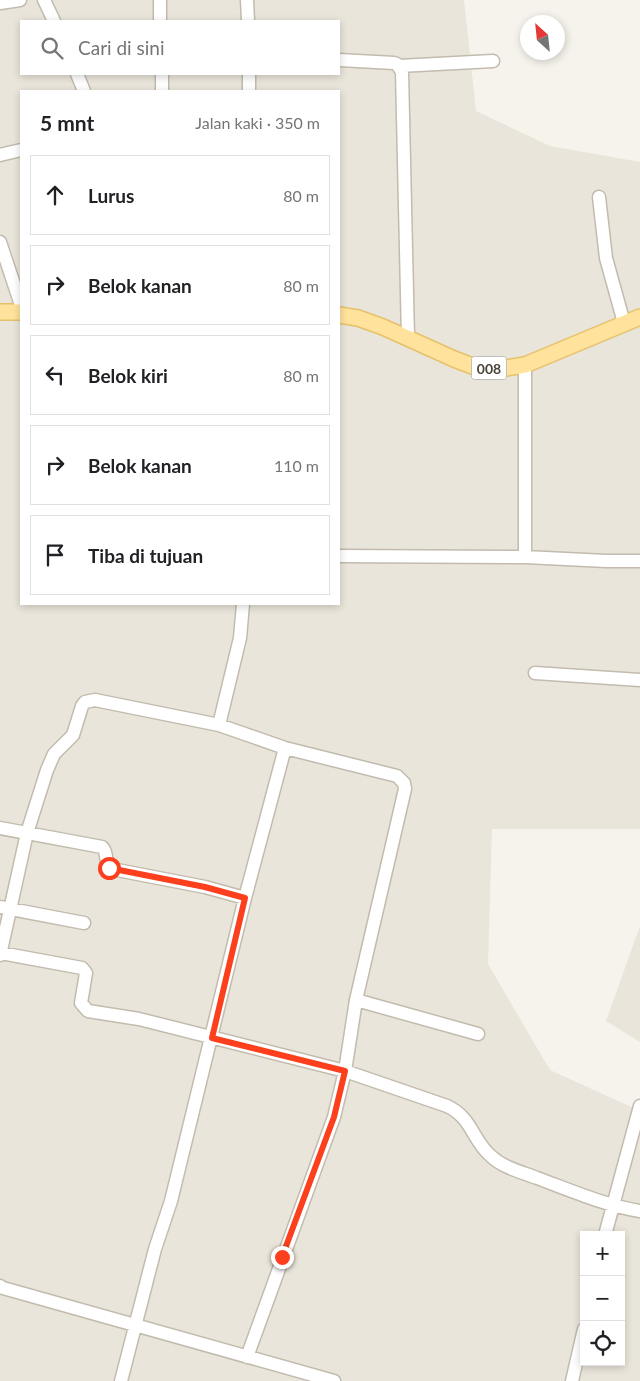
<!DOCTYPE html>
<html lang="id">
<meta charset="utf-8">
<style>
:root{--surface:#fff;--page:#f6f6f6;--text:#202124;--muted:#757577;--line:#e0e0e0}
body{margin:0;font-family:Lato,sans-serif;background:var(--page);color:var(--text)}
.controls{position:absolute;right:15px;bottom:15px;display:grid;overflow:hidden;border-radius:0px;box-shadow:0 2px 8px #0003}
.controls button{width:45px;height:45px;display:grid;place-items:center;padding:0;border:0;border-bottom:1px solid var(--line);background:var(--surface);color:var(--text);font:25px sans-serif}
.compass{position:absolute;left:520px;top:15px;width:45px;height:45px;border-radius:50%;background:var(--surface);box-shadow:0 2px 8px #0003;rotate:333deg}
.stop{position:absolute;width:15px;height:15px;margin:-11px;border:4px solid #fc3f1d;border-radius:50%;background:#fff}
.stop.end{background:#fc3f1d;border-color:#fff;box-shadow:0 1px 5px #0008}
.list{margin:0;padding:0;list-style:none}
h2{display:flex;justify-content:space-between;align-items:center;height:65px;margin:0;padding:0 20px;font-size:21px}
h2 small{font-size:16px;font-weight:400;color:var(--muted)}
.list li{display:grid;grid-template-columns:32px 1fr auto;gap:15px;align-items:center;box-sizing:border-box;height:80px;margin:0 10px 10px;padding:0 10px;border:1px solid var(--line);border-radius:0px}
.list b{display:block;font-size:19px;white-space:nowrap}
.list em{font-size:16px;font-style:normal;color:var(--muted)}
.icon{flex:none;width:28px;height:28px;fill:none;stroke:currentColor;stroke-width:2;stroke-linecap:round;stroke-linejoin:round}
.map{position:relative;flex:none;width:640px;height:1381px;overflow:hidden}
.search{position:absolute;background:var(--surface);box-shadow:0 2px 8px #0003;left:20px;top:20px;width:320px;height:55px;display:flex;align-items:center;gap:12px;box-sizing:border-box;padding:0 18px;border-radius:0px;color:var(--muted);font-size:19px}
.panel{position:absolute;background:var(--surface);box-shadow:0 2px 8px #0003;left:20px;top:90px;width:320px;height:515px;border-radius:0px}
.map>svg:first-child{display:block}
.residential{fill:#eae5da;fill-rule:evenodd}
.lines{fill:none;stroke-linecap:round;stroke-linejoin:round}
.minor-casing{stroke:#c2bbae;stroke-width:15}
.major-casing{stroke:#e6c16a;stroke-width:18}
.minor{stroke:#fff;stroke-width:12}
.major{stroke:#ffe39c;stroke-width:15}
.route{stroke:#fc3f1d;stroke-width:6}
.labels{text-anchor:middle;dominant-baseline:central;stroke-width:4.5;stroke-linejoin:round;paint-order:stroke}
.shield{fill:#fff;stroke:#817c74;stroke-width:1}
.shield-label{font-size:14px;font-weight:bold;fill:#4b4439}
</style>
<div class="map">
<svg width="640" height="1381" viewBox="0 0 640 1381">
<rect width="100%" height="100%" fill="#f6f3ec"/>
<!-- residential -->
<path class="residential" d="M0 0H464L476 111 550 146 640 162V829H492L488 964 550 1070 640 1111V1381H0ZM21 21H339V74H21ZM21 91H339V604H21ZM584 1235H621V1362H584Z
M640 926V1042L606 1021Z"/>
<g class="lines">
<defs>
<path id="minor" d="M44 0 54 21
M160 0V21
M247 0 248 21
M0 3 20 0
M339 60 394 63 397 64 402 72 408 338
M399 66 493 61
M77 74 84 91
M162 74V91
M249 91V74
M0 155 21 150
M599 197 606 258 624 323
M0 242 21 305
M525 365V557
M339 556 525 557 606 561H640
M535 673 640 680
M219 725 240 638 243 604
M0 828 102 847C109 853 103 863 112 869L205 887 245 898
M0 907 84 923
M1 953 82 968 86 973 81 1003 88 1011 139 1019 345 1071 447 1106C473 1118 472 1141 492 1157 504 1168 522 1172 537 1178 572 1191 604 1205 640 1211
M0 955 27 833 47 770 54 754 73 735 82 706 85 702 95 700 219 725 285 748 397 776 404 783 405 789 356 1000 345 1071 334 1117 247 1357
M356 1000 478 1034
M605 1235 640 1106
M0 1286 3 1288 334 1381
M121 1381 155 1249 171 1201 245 898 285 748
M572 1381 584 1329"/>
<path id="major" d="M0 312H21
M339 315 358 318 383 327 454 359 475 367 500 369 525 365 640 317"/>
</defs>
<!-- minor casing -->
<use href="#minor" class="minor-casing"/>
<!-- major casing -->
<use href="#major" class="major-casing"/>
<!-- minor -->
<use href="#minor" class="minor"/>
<!-- major -->
<use href="#major" class="major"/>
</g>
<g class="lines">
<!-- route -->
<path class="route" d="M109 868 205 887 245 898 212 1038 345 1071 334 1117 282 1257"/>
</g>
<g class="labels">
<!-- shield labels -->
<rect class="shield" x="471.5" y="356.5" width="35" height="23" rx="4"/>
<g class="shield-label">
<text x="489" y="368">008</text>
</g>
</g>
</svg>
<div class="controls">
<button>+</button>
<button>−</button>
<button><svg class="icon" aria-label="locate" viewBox="0 0 24 24"><circle cx="12" cy="12" r="6"/><path d="M12 2v4M12 18v4M2 12h4M18 12h4"/></svg></button>
</div>
<svg class="compass" viewBox="-18 -18 36 36"><path d="M0-13l5 13h-10z" fill="#e53935"/><path d="M0 13l5-13h-10z" fill="#757577"/></svg>
<div class="stop" style="left:109px;top:868px"></div>
<div class="stop end" style="left:282px;top:1257px"></div>
<div class="search"><svg class="icon" aria-label="search" viewBox="0 0 24 24"><circle cx="10" cy="10" r="6"/><path d="M15 15l6 6"/></svg>Cari di sini</div>
<section class="panel">
<h2>5 mnt<small>Jalan kaki · 350 m</small></h2>
<ul class="list">
<li><svg class="icon" aria-label="ahead" viewBox="0 0 24 24"><path d="M12 20V5M6 11l6-6 6 6"/></svg><div><b>Lurus</b></div><em>80 m</em></li>
<li><svg class="icon" aria-label="right" viewBox="0 0 24 24"><path d="M7 20v-9h11M14 6l5 5-5 5"/></svg><div><b>Belok kanan</b></div><em>80 m</em></li>
<li><svg class="icon" aria-label="left" viewBox="0 0 24 24"><path d="M17 20v-9H6M10 6l-5 5 5 5"/></svg><div><b>Belok kiri</b></div><em>80 m</em></li>
<li><svg class="icon" aria-label="right" viewBox="0 0 24 24"><path d="M7 20v-9h11M14 6l5 5-5 5"/></svg><div><b>Belok kanan</b></div><em>110 m</em></li>
<li><svg class="icon" aria-label="arrive" viewBox="0 0 24 24"><path d="M6 21V4h12l-3 4 3 4H6"/></svg><div><b>Tiba di tujuan</b></div></li>
</ul>
</section>
</div>
